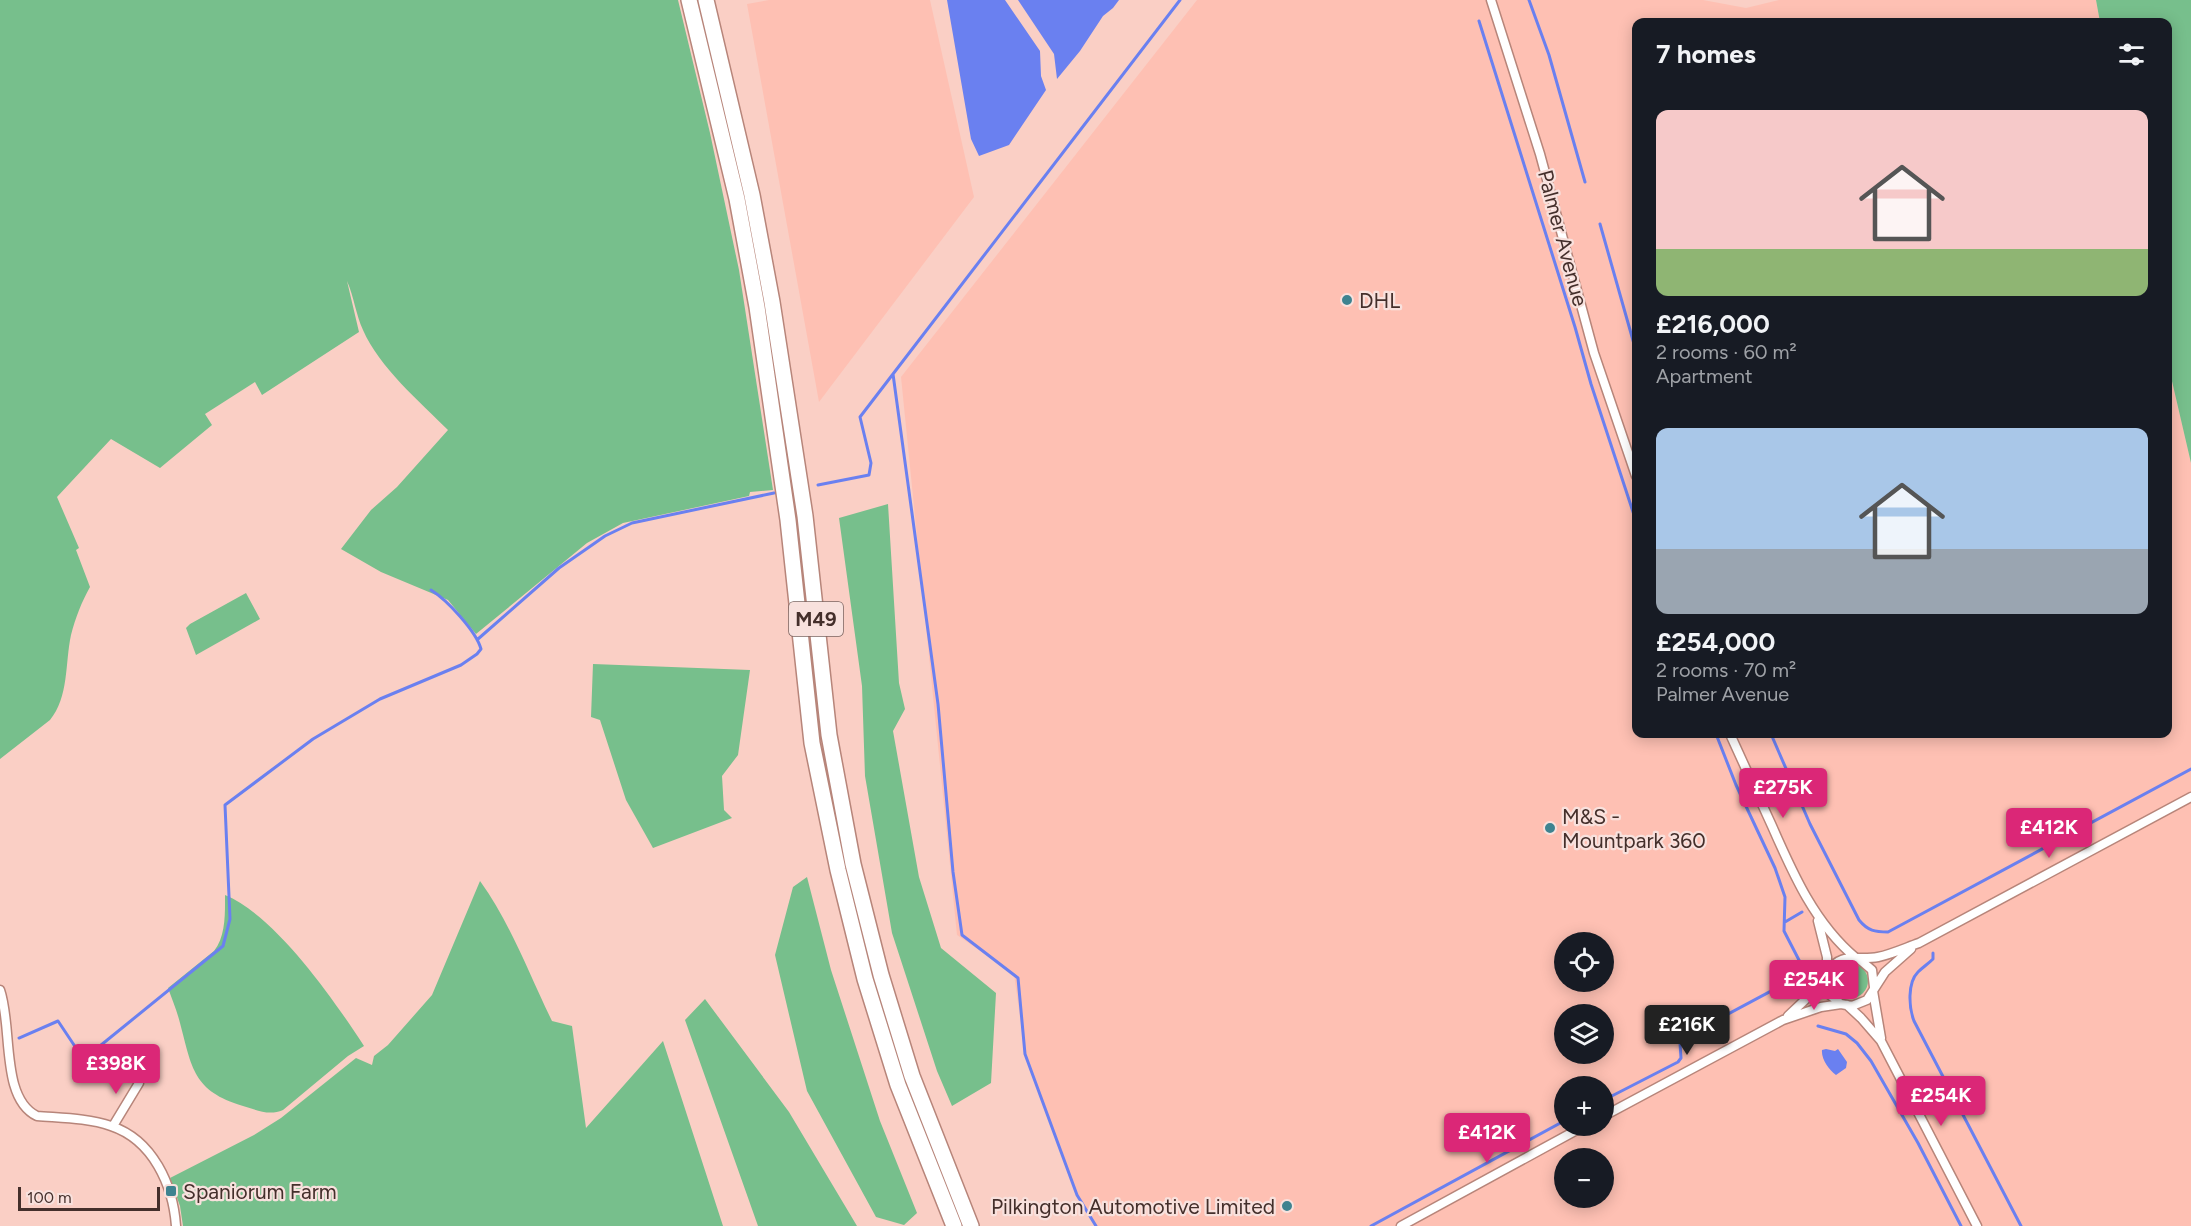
<!DOCTYPE html>
<html lang="en">
<head>
<meta charset="utf-8">
<style>
	body { margin:0; font-family:Figtree,sans-serif; background:#242831; color:#f1f3f6; height:100vh; display:flex; flex-direction:column; font-size:22px; white-space:nowrap }
	* { box-sizing:border-box; margin:0 }
	p { font-size:20px; color:#9ea1a6 }
	.icon { flex:none; width:33px; height:33px; fill:none; stroke:currentColor; stroke-width:2; stroke-linecap:round; stroke-linejoin:round }
	.map { position:relative; flex:1; overflow:hidden }
	.drawer { position:absolute; left:1632px; top:18px; width:540px; height:720px; display:flex; flex-direction:column; background:#171b24; border-radius:12px; box-shadow:0 3px 15px #0003 }
	.drawer>* { flex:none }
	.buttons { position:absolute; left:1554px; top:932px; display:grid; gap:12px }
	.buttons a { display:grid; place-items:center; width:60px; height:60px; border-radius:50%; background:#171b24; box-shadow:0 3px 15px #0003; font-size:30px }
	.scale { position:absolute; left:18px; bottom:15px; width:142px; box-sizing:border-box; padding-left:6px; border:3px solid #442f2b; border-top:0; font-size:16px; line-height:21px; white-space:nowrap; color:#442f2b; -webkit-text-stroke:4px #f8e1dd; paint-order:stroke }
	.price { position:absolute; translate:-50% -51px; padding:0 14px; border-radius:6px; background:#db2777; color:#fff; font-size:20px; line-height:39px; filter:drop-shadow(0 2px 3px #0008) }
	.price::after { content:''; position:absolute; left:50%; top:36px; width:18px; height:14px; margin-left:-9px; background:inherit; clip-path:polygon(0 0,100% 0,50% 100%) }
	.price.on { background:#222; color:#fff }
	ul { padding:0; list-style:none }
	li { display:grid; align-content:center; gap:12px; height:318px; padding:0 24px }
	li span { display:grid; place-items:center; height:186px; border-radius:12px; color:#555 }
	li>.icon { margin-inline-start:auto }
	span .icon { width:108px; height:108px; fill:#fffc; stroke-width:1 }
	li b { font-size:26px }
	h2 { display:flex; justify-content:space-between; align-items:center; height:72px; padding:0 24px; font-size:26px }
	.map>svg:first-child { display:block }
</style>
</head>
<body>
<div class="map">
<svg width="2191" height="1226" viewBox="0 0 2191 1226">
	<rect width="100%" height="100%" fill="#facfc5"/>
	<path fill="#fec0b3" fill-rule="evenodd" d="M 769,0 L 930,0 L 974,197 L 819,402 L 747,4 Z
		M 1197,0 L 1703,0 L 1746,8 L 1779,0 L 2096,0 L 2100,22 L 1636,22 L 1636,734 L 2168,734 L 2168,364 L 2191,463 L 2191,1226 L 1096,1226 L 1077,1195 L 1025,1054 L 1014,974 L 957,935 L 901,377 ZM 1564,942 L 1604,942 L 1604,981 L 1564,981 ZM 1564,1014 L 1604,1014 L 1604,1053 L 1564,1053 ZM 1564,1086 L 1604,1086 L 1604,1125 L 1564,1125 ZM 1564,1158 L 1604,1158 L 1604,1197 L 1564,1197 Z"/>
	<path fill="#77bf8c" d="M 0,0 L 678,0 L 710,133 L 739,270 L 773,490 L 750,492 L 749,496 L 623,523 L 587,543 L 476,634 L 448,600 L 381,572 L 341,549 L 371,510 L 397,487 L 448,430 C 420,402 379,367 363,330 C 356,315 354,297 347,281 L 359,332 L 262,395 L 255,382 L 205,414 L 212,425 L 160,468 L 111,439 L 57,497 L 79,548 L 76,550 L 90,587 C 82,601 75,619 71,635 C 65,663 69,697 50,720 L 0,759 Z
		M 2096,0 L 2191,0 L 2191,463 L 2168,364 L 2168,22 L 2100,22 Z
		M 888,504 L 899,683 L 905,709 L 893,731 L 919,877 L 941,948 L 996,993 L 991,1083 L 952,1106 L 937,1071 L 892,933 L 865,776 L 862,686 L 839,518 Z
		M 246,593 L 260,619 L 196,655 L 186,628 L 190,624 Z
		M 593,664 L 750,670 L 738,755 L 722,776 L 724,810 L 732,818 L 653,848 L 626,800 L 600,720 L 591,717 Z
		M 807,877 L 831,970 L 880,1121 L 917,1213 L 904,1225 L 876,1217 L 807,1091 L 775,955 L 793,887 Z
		M 480,881 C 511,924 529,974 552,1021 L 572,1026 L 586,1128 L 663,1041 L 723,1226 L 183,1226 L 180,1206 L 170,1178 L 254,1135 L 281,1118 L 356,1058 L 372,1065 L 374,1056 L 388,1045 L 432,995 Z
		M 225,895 C 276,916 334,1000 364,1046 L 348,1056 L 283,1110 C 269,1116 257,1110 243,1106 C 193,1091 192,1068 180,1023 C 177,1011 172,999 168,988 L 214,951 C 226,936 225,913 225,895 Z
		M1834 981a17 17 0 1 1 34 0a17 17 0 1 1-34 0Z
		M 705,999 L 789,1112 L 857,1226 L 758,1226 L 685,1020 Z"/>
	<path fill="#6a80f0" d="M 947,0 L 1005,0 L 1040,51 L 1041,76 L 1046,90 L 1009,145 L 979,156 L 971,139 Z
		M 1018,0 L 1119,0 L 1113,8 L 1103,16 L 1080,51 L 1057,79 L 1054,54 Z
		M 1826,1049 L 1835,1051 L 1838,1049 L 1847,1062 L 1846,1068 L 1836,1075 C 1829,1070 1821,1059 1822,1050 Z"/>
	<g fill="none" stroke-linecap="round" stroke-linejoin="round">
		<path stroke="#6a80f0" stroke-width="3" d="M 1529,0 L 1549,55 L 1585,182
			M 1479,21 L 1575,327 L 1591,384 L 1636,521
			M 1600,224 L 1636,351
			M 818,485 L 869,475 L 871,463 L 860,417 L 893,374
			M 478,639 L 559,568 L 605,536 L 632,523 L 774,493
			M 1771,734 L 1810,824 L 1859,920 C 1868,931 1875,932 1888,932 L 2191,769
			M 1785,922 L 1802,912
			M 1933,953 L 1933,959 C 1928,964 1923,967 1918,972 C 1907,983 1909,1008 1914,1021 L 2021,1226
			M 1818,1026 L 1846,1034 L 1857,1043 L 1871,1061 L 1918,1143 L 1961,1226
			M 19,1038 L 58,1021 L 82,1057 L 90,1054 L 223,946 L 230,919 L 225,805 L 313,739 L 380,699 L 461,665 L 477,654 L 481,649 C 476,631 447,600 431,590
			M 1604,1100 L 1678,1062 L 1681,1058 L 1680,1043 L 1687,1036 L 1786,983 L 1801,973 L 1801,964 L 1784,931 L 1785,897 L 1775,868 L 1736,785 L 1716,734
			M 1096,1226 L 1077,1195 L 1025,1054 L 1018,978 L 962,935 L 953,872 L 938,704 L 893,374 L 1180,0
			M 1371,1226 L 1564,1121"/>
		<g stroke="#b7857a" stroke-width="11">
			<path id="street" d="M 1491,0 L 1540,154 L 1594,353 L 1636,476
				M 1730,734 C 1744,764 1758,795 1772,826 C 1793,874 1815,924 1856,958
				M 1818,921 L 1827,957 L 1827,988 L 1830,995 L 1841,1004 L 1852,1006 L 1867,1000 L 1885,972 L 1911,949
				M 1859,959 L 1872,970 L 1874,987
				M 1828,973 C 1839,951 1858,961 1878,957 C 1892,954 1905,948 1919,943 L 2191,797
				M 0,990 C 13,1027 0,1098 37,1116 C 61,1118 88,1118 111,1126 C 153,1140 173,1185 176,1226
				M 1873,991 L 1881,1038
				M 1847,1005 L 1861,1018 L 1881,1041 L 1977,1226
				M 1788,1016 L 1826,980
				M 1604,1116 L 1783,1020 L 1821,1007 L 1841,1004
				M 113,1126 L 139,1083 L 138,1066
				M 1401,1226 L 1586,1125"/>
		</g>
		<g stroke="#b7857a" stroke-width="18">
			<path id="highway" d="M 689,0 L 737,199 L 757,307 L 788,520 L 812,743 L 838,870 L 865,979 L 898,1085 L 954,1226
				M 706,0 L 752,195 L 772,302 L 805,516 L 829,735 L 853,864 L 881,975 L 912,1076 L 971,1226"/>
		</g>
		<use href="#street" stroke="#fff" stroke-width="8"/>
		<use href="#highway" stroke="#fff" stroke-width="15"/>
	</g>
	<g fill="#3e8390" stroke="#f8e1dd" stroke-width="2">
		<circle cx="1347" cy="300" r="6"/>
		<circle cx="1550" cy="828" r="6"/>
		<rect x="165" y="1185" width="12" height="12" rx="3"/>
		<circle cx="1287" cy="1206" r="6"/>
	</g>
	<g text-anchor="middle" dominant-baseline="central" stroke-width="4.5" stroke-linejoin="round" paint-order="stroke">
		<rect fill="#f8e1dd" stroke="#7a6460" stroke-width="1.5" x="789" y="602" width="54" height="34" rx="4.5"/>
		<g font-size="20" font-weight="bold" fill="#442f2b">
			<text x="816" y="619">M49</text>
		</g>
		<g font-size="21" fill="#442f2b" stroke="#f8e1dd">
			<text transform="translate(1563 238) rotate(75)">Palmer Avenue</text>
		</g>
		<g font-size="21" fill="#442f2b" stroke="#f8e1dd" text-anchor="start">
			<text x="1359" y="300">DHL</text>
			<text x="1562" y="816">M&amp;S -<tspan x="1562" dy="24">Mountpark 360</tspan></text>
			<text x="183" y="1191">Spaniorum Farm</text>
			<text x="1275" y="1206" text-anchor="end">Pilkington Automotive Limited</text>
		</g>
	</g>
</svg>
<div class="buttons">
<a><svg class="icon" aria-label="locate" viewBox="0 0 24 24"><circle cx="12" cy="12" r="6"/><path d="M12 2v4M12 18v4M2 12h4M18 12h4"/></svg></a>
<a><svg class="icon" aria-label="layers" viewBox="0 0 24 24"><path d="M12 4l9 5-9 5-9-5zM3 14l9 5 9-5"/></svg></a>
<a>+</a>
<a>−</a>
</div>
<div class="scale">100 m</div>
<b class="price" style="left:1783px;top:819px">£275K</b>
<b class="price" style="left:2049px;top:859px">£412K</b>
<b class="price" style="left:1814px;top:1011px">£254K</b>
<b class="price on" style="left:1687px;top:1056px">£216K</b>
<b class="price" style="left:116px;top:1095px">£398K</b>
<b class="price" style="left:1941px;top:1127px">£254K</b>
<b class="price" style="left:1487px;top:1164px">£412K</b>
<section class="drawer">
<h2>7 homes<svg class="icon" aria-label="filters" viewBox="0 0 24 24"><path d="M4 7h16M4 17h16"/><circle cx="9" cy="7" r="2"/><circle cx="15" cy="17" r="2"/></svg></h2>
<ul>
<li><span style="background:linear-gradient(#f6c9c9 75%,#8fb573 0)"><svg class="icon" aria-label="home" viewBox="0 0 24 24"><path d="M3 11l9-7 9 7M6 9v11h12V9"/></svg></span><div><b>£216,000</b><p>2 rooms · 60 m²</p><p>Apartment</p></div></li>
<li><span style="background:linear-gradient(#a9c7e8 65%,#9aa5b1 0)"><svg class="icon" aria-label="home" viewBox="0 0 24 24"><path d="M3 11l9-7 9 7M6 9v11h12V9"/></svg></span><div><b>£254,000</b><p>2 rooms · 70 m²</p><p>Palmer Avenue</p></div></li>
</ul>
</section>
</div>
</body>
</html>
